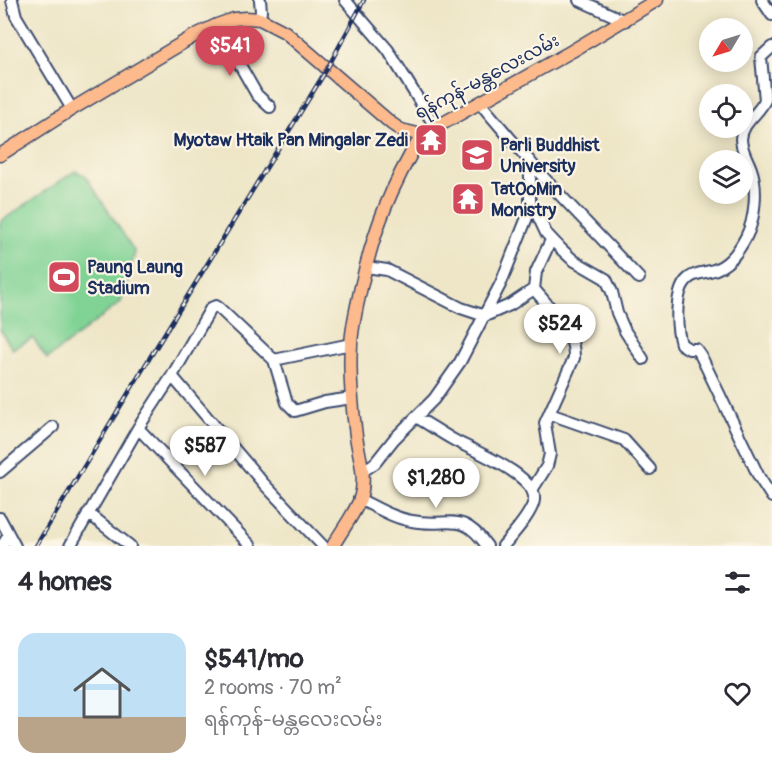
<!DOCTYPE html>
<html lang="en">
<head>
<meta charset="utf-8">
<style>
	body { margin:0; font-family:Pangolin,"Noto Sans Myanmar",sans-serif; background:#f7f7f7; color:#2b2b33; height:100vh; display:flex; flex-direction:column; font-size:22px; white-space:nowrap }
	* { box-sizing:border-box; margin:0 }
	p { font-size:20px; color:#7c7c81 }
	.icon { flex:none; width:33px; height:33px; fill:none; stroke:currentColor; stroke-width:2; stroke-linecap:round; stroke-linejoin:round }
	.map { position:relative; height:546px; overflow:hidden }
	.sheet { display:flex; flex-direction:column; background:#fff; flex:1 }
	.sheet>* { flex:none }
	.needle { width:39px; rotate:232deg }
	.controls { position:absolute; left:699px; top:18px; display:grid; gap:12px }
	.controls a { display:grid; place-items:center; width:54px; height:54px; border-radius:50%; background:#fff; box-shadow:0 3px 15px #0003; font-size:30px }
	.price { position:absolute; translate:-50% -51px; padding:0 14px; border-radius:21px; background:#fff; color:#222; font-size:20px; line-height:39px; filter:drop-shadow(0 2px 3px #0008) }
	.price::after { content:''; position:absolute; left:50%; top:36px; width:18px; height:14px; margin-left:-9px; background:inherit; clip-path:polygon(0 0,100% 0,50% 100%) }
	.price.active { background:#d1495b; color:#fff }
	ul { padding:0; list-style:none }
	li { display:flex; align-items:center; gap:18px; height:150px; padding:0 18px }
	li span { display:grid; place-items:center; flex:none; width:168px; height:120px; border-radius:18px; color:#555 }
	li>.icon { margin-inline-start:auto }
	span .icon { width:72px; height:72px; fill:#fffc; stroke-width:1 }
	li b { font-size:26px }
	h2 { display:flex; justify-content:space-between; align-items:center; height:72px; padding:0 18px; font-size:26px }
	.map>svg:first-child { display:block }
</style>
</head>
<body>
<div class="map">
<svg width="772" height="546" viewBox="0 0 772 546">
	<rect width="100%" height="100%" fill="#fcf5e5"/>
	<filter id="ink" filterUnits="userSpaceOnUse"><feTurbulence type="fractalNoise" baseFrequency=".0167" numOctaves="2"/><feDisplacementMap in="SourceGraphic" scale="12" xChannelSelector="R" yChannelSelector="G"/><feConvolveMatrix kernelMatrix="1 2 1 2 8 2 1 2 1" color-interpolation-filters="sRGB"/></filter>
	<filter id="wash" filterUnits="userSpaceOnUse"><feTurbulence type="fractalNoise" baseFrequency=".008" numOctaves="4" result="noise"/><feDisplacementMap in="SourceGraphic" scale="24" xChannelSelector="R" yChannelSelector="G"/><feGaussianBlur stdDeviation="1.35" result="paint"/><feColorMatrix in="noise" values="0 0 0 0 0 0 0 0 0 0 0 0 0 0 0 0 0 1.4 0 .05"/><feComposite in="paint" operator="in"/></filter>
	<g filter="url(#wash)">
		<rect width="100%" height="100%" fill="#eee6c7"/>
		<path fill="#80d395" stroke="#4e817a" stroke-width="1.5" d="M 75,171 L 85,175 L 135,252 L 121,302 L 47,359 L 33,338 L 12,349 L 0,329 L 0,222 Z"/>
	</g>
	<g filter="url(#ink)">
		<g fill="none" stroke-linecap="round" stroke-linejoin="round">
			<g stroke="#3b4a6e" stroke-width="14">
				<path id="minor" d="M 12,0 L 16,16 L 72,109
					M 260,0 L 261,11 L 260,19
					M 345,0 L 388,50 L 436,128
					M 579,0 L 625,21
					M 762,0 L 772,15
					M 217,25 L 257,95 L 270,107
					M 772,47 L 761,57 L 765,100 C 759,114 742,122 741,139 C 741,150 748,160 751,169 C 758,188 755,220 746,237 C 738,252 728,267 710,271 C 703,273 695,273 689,278 C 674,289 676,327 681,344 L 689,349 L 696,349 L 701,356 L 759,477 L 772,497
					M 480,103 L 544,178 L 639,278
					M 530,209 L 537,214 L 546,233 L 561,249 L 573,260 L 606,279 L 612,292 L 617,313 L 625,331 L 643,359
					M 366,267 L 387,270 L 461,308 L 485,316 L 510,305 L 534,289
					M 274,360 L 287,403 L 295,411 L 325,402 L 352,398
					M 172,376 L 264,484 L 323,546
					M 550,414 L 624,440 L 650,469
					M 416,417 C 428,424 440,432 452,439 C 471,450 537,475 534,500 C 532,514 512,535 503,546
					M 138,428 L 251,546
					M 363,471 L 375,463 L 394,439 L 434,399 L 460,362 L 501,283 L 526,220 L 530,209 L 530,161
					M 0,472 L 53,427
					M 532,490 L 547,466 L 550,454 L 545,423 L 574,358 C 575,329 551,310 534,289 L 536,272 L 551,240
					M 359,499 C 376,507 393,518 412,521 C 449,528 461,509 487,546
					M 88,513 L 130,546
					M 0,518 L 15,546
					M 2,546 L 9,535
					M 70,546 L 138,428 L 172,376 L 211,308 L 216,306 L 219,308 L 274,360 L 351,344"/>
			</g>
			<g stroke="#3b4a6e" stroke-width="15">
				<path id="major" d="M 0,155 L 72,109 L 194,36 L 217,25 L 234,19 L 246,18 L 260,19 L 285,32 L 392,124 L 401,130 L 422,135 L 572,51 L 657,0
					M 333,546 C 341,531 354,515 360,499 C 367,477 359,457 356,436 C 352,406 349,375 351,345 C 352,325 357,306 361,287 C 374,229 391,186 422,135"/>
			</g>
			<use href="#minor" stroke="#fff" stroke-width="10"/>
			<use href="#major" stroke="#fcba8d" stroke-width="12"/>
			<g stroke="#1b2f5e" stroke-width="4.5">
				<path id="rail" d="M 36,546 L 152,354 L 327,69 L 364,0"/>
			</g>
			<use href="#rail" stroke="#fcf5e5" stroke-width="2" stroke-dasharray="7" stroke-linecap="butt"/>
		</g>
	</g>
	<defs>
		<g id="temple-square" transform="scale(1.725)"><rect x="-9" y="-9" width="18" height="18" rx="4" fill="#d1495b" stroke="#fcf5e5"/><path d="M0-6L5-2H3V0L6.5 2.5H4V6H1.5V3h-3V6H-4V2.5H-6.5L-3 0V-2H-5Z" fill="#fff"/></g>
		<g id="university-square" transform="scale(1.725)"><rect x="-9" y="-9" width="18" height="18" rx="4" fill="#d1495b" stroke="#fcf5e5"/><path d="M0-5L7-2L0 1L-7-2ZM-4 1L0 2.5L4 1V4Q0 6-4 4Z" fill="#fff"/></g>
		<g id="stadium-square" transform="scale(1.725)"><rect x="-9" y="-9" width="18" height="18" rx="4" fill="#d1495b" stroke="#fcf5e5"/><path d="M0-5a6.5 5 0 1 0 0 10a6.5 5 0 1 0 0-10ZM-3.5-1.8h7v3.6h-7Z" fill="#fff"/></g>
	</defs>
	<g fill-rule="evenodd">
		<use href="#temple-square" x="431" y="140"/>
		<use href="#university-square" x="477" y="155"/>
		<use href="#temple-square" x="468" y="199"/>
		<use href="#stadium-square" x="64" y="277"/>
	</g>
	<g text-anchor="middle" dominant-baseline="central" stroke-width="4.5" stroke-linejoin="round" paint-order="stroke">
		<g font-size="18" fill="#1b2f5e" stroke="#fcf5e5">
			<text transform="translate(487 77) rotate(-28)">ရန်ကုန်-မန္တလေးလမ်း</text>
		</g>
		<g font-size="18" font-weight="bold" fill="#1b2f5e" stroke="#fcf5e5" text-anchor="start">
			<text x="408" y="140" text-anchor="end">Myotaw Htaik Pan Mingalar Zedi</text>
			<text x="500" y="145">Parli Buddhist<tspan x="500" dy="21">University</tspan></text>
			<text x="491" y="189">TatOoMin<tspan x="491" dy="21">Monistry</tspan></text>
			<text x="87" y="267">Paung Laung<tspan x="87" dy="21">Stadium</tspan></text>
		</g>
	</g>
</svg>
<div class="controls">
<a><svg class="needle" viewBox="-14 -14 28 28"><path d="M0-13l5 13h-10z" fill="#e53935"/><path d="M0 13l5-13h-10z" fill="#7c7c81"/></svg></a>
<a><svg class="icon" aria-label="locate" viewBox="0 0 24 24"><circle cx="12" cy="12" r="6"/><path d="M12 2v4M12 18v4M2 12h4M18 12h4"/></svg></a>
<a><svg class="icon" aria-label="layers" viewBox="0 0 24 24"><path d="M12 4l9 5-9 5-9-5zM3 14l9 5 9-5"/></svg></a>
</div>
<b class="price active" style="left:230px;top:77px">$541</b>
<b class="price" style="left:560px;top:355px">$524</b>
<b class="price" style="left:205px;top:477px">$587</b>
<b class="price" style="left:436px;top:509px">$1,280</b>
</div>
<section class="sheet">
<h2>4 homes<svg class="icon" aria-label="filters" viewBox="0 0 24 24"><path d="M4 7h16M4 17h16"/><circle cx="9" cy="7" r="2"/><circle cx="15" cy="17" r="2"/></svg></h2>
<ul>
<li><span style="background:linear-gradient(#bfe0f5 70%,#b9a48a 0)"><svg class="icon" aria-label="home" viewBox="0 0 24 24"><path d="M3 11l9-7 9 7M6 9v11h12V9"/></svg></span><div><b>$541/mo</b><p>2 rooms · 70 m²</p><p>ရန်ကုန်-မန္တလေးလမ်း</p></div><svg class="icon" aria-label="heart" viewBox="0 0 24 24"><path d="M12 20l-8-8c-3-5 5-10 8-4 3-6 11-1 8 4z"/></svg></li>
</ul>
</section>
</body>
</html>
